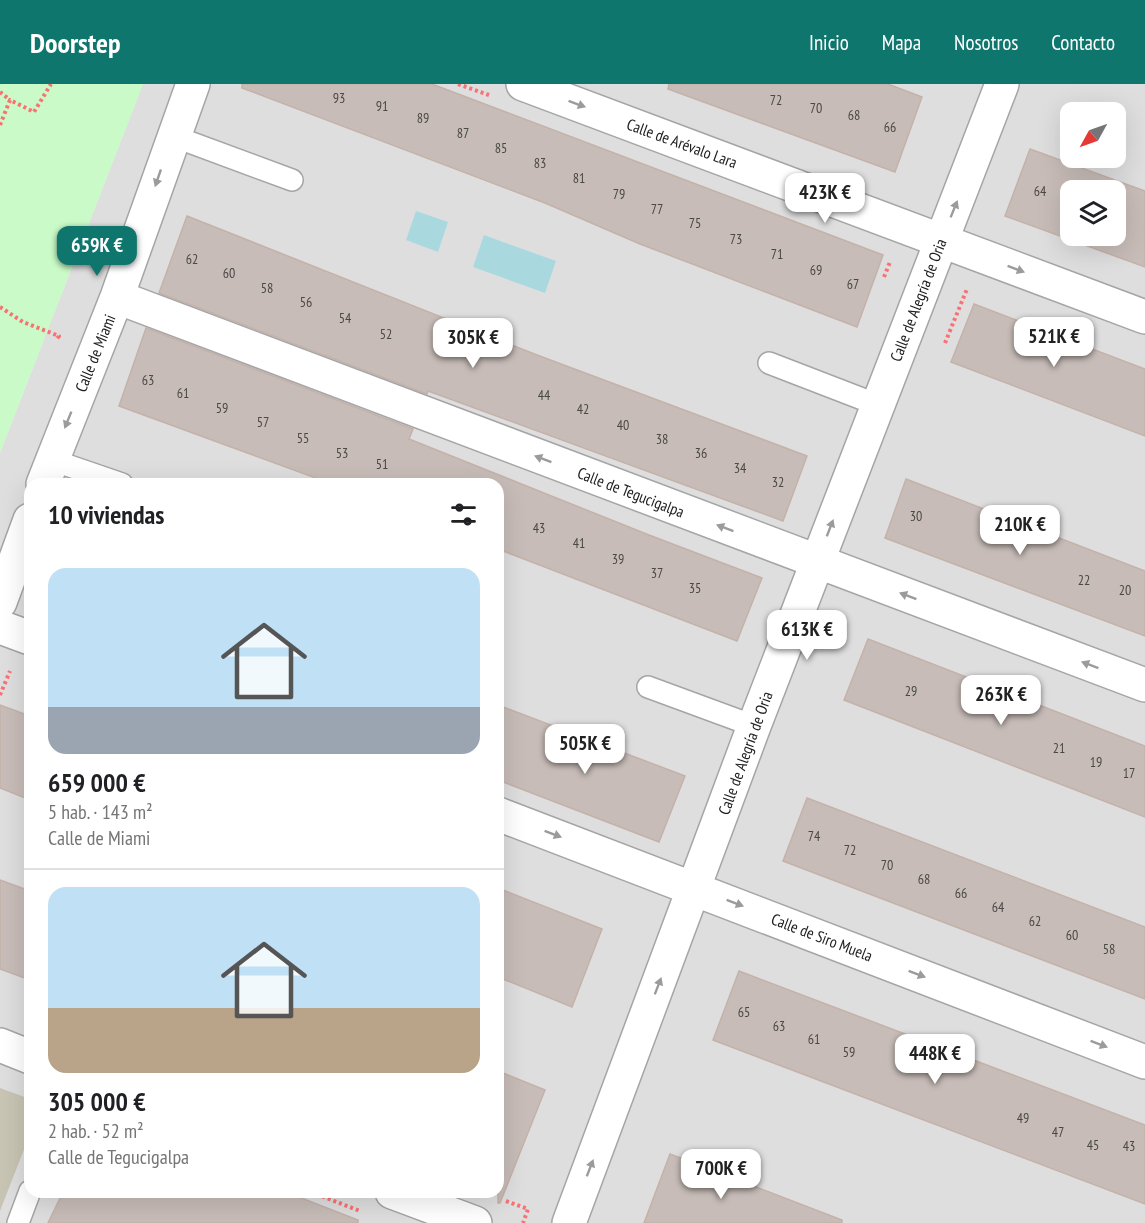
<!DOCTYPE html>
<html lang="es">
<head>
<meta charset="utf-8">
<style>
	body { margin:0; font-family:"PT Sans Narrow",sans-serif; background:#f6f6f6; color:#202124; height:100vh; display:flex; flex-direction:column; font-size:22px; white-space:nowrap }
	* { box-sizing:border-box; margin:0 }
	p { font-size:20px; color:#757577 }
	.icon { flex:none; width:33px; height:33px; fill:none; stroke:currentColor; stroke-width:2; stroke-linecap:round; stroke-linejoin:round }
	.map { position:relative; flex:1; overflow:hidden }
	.drawer { position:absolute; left:24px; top:394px; width:480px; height:720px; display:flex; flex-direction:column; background:#fff; border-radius:18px; box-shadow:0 6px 24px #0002 }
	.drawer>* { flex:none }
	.needle { width:39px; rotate:230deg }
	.tools { position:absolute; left:1060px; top:18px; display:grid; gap:12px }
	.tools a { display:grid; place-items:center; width:66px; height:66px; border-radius:12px; background:#fff; box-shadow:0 6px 24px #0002; font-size:30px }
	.price { position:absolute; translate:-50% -51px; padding:0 14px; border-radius:12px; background:#fff; color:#222; font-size:20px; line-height:39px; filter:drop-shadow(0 2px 3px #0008) }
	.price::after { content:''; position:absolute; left:50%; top:36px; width:18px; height:14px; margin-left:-9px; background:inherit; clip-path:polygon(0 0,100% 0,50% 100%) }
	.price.current { background:#0f766e; color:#fff }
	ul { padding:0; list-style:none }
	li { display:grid; align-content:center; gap:12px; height:318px; padding:0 24px }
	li+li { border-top:2px solid #e0e0e0 }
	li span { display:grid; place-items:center; height:186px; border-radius:18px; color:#555 }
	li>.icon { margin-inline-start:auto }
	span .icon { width:108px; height:108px; fill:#fffc; stroke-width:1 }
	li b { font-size:26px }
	h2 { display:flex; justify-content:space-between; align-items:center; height:72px; padding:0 24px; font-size:26px }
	header { display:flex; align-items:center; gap:36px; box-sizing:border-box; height:84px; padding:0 30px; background:#0f766e; color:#fff }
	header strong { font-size:28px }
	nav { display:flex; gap:33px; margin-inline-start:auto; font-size:21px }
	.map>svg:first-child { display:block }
</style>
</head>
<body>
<header>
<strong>Doorstep</strong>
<nav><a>Inicio</a><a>Mapa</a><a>Nosotros</a><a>Contacto</a></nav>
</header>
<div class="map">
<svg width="1145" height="1139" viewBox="0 0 1145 1139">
	<rect width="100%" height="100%" fill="#f2ede8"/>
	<path fill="#dfdedf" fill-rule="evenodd" d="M 143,0 L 1145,0 L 1145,1139 L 0,1139 L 0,369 ZM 1071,28 L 1116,28 L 1116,74 L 1071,74 ZM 1071,106 L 1116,106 L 1116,152 L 1071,152 ZM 30,400 L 498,400 L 498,1108 L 30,1108 Z"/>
	<path fill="#c7c4b3" d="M 0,1004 L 30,1015 L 30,1050 L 0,1127 Z"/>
	<path fill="#c9fac7" d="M 0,0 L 143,0 L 0,369 Z"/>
	<path fill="#a9d9df" d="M 416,127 L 448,138 L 438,168 L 406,156 Z
		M 484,151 L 556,177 L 545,209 L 473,183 Z"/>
	<path fill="#c7bcb7" stroke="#c4b2aa" stroke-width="1.5" fill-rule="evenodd" d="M 242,0 L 432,0 L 883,171 L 857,243 L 640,160 L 545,119 L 242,4 Z
		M 669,0 L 888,0 L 922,13 L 895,88 L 668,5 Z
		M 1030,65 L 1145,107 L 1145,183 L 1005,132 ZM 1071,106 L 1116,106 L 1116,152 L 1071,152 Z
		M 187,132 L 537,271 L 807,372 L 783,437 L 428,307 L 427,310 L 159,209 Z
		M 974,220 L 1145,285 L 1145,352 L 951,278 Z
		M 146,244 L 413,345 L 409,355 L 649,451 L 762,494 L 737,557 L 498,465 L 498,400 L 332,400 L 119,322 Z
		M 906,395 L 1145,487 L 1145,552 L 885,454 Z
		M 868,555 L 1145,662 L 1145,733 L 844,616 Z
		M 0,621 L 30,632 L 30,716 L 0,704 Z
		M 498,621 L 685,692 L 659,758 L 498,696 Z
		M 807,714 L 1145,843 L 1145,915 L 783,777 Z
		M 0,796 L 30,807 L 30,896 L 0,885 Z
		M 498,804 L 602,845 L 572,923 L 498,893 Z
		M 739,887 L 1145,1041 L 1145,1120 L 713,956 Z
		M 498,987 L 545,1006 L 500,1119 L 498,1119 Z
		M 670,1070 L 842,1136 L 842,1139 L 644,1139 Z
		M 63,1108 L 286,1108 L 358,1136 L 358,1139 L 48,1139 Z"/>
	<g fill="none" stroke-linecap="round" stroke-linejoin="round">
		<g stroke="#a5a5a5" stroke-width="24">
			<path id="lane" d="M 173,52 L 292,96
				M 769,279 L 878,321
				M 52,376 L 122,400
				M 648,603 L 754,642
				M 18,1139 L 30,1107"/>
		</g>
		<g stroke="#a5a5a5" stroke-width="36">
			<path id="street" d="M 523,0 L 1145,233
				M 117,213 L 1145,601
				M 43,400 L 117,213 L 193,0
				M 0,518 L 30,436
				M 0,543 L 30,554
				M 498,730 L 1145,978
				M 0,961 L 30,973
				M 392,1108 L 475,1139
				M 569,1139 L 754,642 L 1002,0"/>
		</g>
		<path stroke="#fa7173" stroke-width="4" stroke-dasharray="3 3" stroke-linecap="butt" d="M 458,0 L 489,11
			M 0,8 L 10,16
			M 0,41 L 10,16 L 34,28 L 51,0
			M 884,193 L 890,178
			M 0,223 L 23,238 L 59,252 L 57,255
			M 945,259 L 967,205
			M 0,611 L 10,587
			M 311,1108 L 360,1127
			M 506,1117 L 528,1125 L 523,1139"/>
		<use href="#lane" stroke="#fff" stroke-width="21"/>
		<use href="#street" stroke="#fff" stroke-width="33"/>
	</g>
	<defs><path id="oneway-solid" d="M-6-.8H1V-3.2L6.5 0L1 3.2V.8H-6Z" transform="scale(1.5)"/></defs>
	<g fill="#9b9b9b">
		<use href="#oneway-solid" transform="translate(577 20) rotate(20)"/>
		<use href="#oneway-solid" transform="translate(158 94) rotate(109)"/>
		<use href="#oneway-solid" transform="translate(954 125) rotate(-68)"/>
		<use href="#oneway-solid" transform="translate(1016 185) rotate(21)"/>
		<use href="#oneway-solid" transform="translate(68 336) rotate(112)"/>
		<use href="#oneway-solid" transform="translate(543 375) rotate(-159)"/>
		<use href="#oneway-solid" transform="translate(725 444) rotate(-159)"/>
		<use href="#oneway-solid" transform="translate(830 444) rotate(-69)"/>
		<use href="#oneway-solid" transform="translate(908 512) rotate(-159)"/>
		<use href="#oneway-solid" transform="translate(1090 581) rotate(-159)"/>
		<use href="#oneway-solid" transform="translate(553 750) rotate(21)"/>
		<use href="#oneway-solid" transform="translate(735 819) rotate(21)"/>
		<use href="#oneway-solid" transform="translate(917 890) rotate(21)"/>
		<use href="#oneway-solid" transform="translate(658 902) rotate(-69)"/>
		<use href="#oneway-solid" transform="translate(1099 960) rotate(21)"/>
		<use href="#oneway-solid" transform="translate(590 1084) rotate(-69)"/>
	</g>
	<g text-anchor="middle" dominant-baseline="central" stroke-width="6" stroke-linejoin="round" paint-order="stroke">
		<g font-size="14" fill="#4a4846">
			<text x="339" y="14">93</text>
			<text x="776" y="16">72</text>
			<text x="382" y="22">91</text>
			<text x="816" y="24">70</text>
			<text x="854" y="31">68</text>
			<text x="423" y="34">89</text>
			<text x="890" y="43">66</text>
			<text x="463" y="49">87</text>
			<text x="501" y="64">85</text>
			<text x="540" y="79">83</text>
			<text x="579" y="94">81</text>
			<text x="1040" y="107">64</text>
			<text x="619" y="110">79</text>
			<text x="657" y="125">77</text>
			<text x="695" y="139">75</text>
			<text x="736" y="155">73</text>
			<text x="777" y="170">71</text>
			<text x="192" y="175">62</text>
			<text x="816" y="186">69</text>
			<text x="229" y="189">60</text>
			<text x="853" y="200">67</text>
			<text x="267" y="204">58</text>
			<text x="306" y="218">56</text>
			<text x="345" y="234">54</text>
			<text x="386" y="250">52</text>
			<text x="148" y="296">63</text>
			<text x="183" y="309">61</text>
			<text x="544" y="311">44</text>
			<text x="222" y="324">59</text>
			<text x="583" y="325">42</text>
			<text x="263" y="338">57</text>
			<text x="623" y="341">40</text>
			<text x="303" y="354">55</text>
			<text x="662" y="355">38</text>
			<text x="342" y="369">53</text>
			<text x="701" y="369">36</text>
			<text x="382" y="380">51</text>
			<text x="740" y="384">34</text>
			<text x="778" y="398">32</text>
			<text x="916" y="432">30</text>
			<text x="539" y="444">43</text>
			<text x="579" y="459">41</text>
			<text x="618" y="475">39</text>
			<text x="657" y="489">37</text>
			<text x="1084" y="496">22</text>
			<text x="695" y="504">35</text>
			<text x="1125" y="506">20</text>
			<text x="911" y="607">29</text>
			<text x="1059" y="664">21</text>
			<text x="1096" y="678">19</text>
			<text x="1129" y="689">17</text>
			<text x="814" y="752">74</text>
			<text x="850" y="766">72</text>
			<text x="887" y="781">70</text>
			<text x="924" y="795">68</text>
			<text x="961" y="809">66</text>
			<text x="998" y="823">64</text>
			<text x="1035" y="837">62</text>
			<text x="1072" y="851">60</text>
			<text x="1109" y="865">58</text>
			<text x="744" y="928">65</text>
			<text x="779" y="942">63</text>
			<text x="814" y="955">61</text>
			<text x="849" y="968">59</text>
			<text x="1023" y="1034">49</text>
			<text x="1058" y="1048">47</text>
			<text x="1093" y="1061">45</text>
			<text x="1129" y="1062">43</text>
		</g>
		<g font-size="16" fill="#212121" stroke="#fff">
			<text transform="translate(682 59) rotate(20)">Calle de Arévalo Lara</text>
			<text transform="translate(918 216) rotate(-69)">Calle de Alegría de Oria</text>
			<text transform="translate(95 269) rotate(-68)">Calle de Miami</text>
			<text transform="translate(631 408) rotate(21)">Calle de Tegucigalpa</text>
			<text transform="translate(745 669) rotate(-70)">Calle de Alegría de Oria</text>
			<text transform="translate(822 853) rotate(21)">Calle de Siro Muela</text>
		</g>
	</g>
</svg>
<div class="tools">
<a><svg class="needle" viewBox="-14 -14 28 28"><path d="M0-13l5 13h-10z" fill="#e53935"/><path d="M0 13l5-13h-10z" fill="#757577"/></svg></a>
<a><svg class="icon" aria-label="layers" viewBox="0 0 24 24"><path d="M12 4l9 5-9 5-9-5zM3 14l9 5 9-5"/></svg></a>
</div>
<b class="price" style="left:825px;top:140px">423K €</b>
<b class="price current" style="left:97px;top:193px">659K €</b>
<b class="price" style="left:1054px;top:284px">521K €</b>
<b class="price" style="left:473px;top:285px">305K €</b>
<b class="price" style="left:1020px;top:472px">210K €</b>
<b class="price" style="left:807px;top:577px">613K €</b>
<b class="price" style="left:1001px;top:642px">263K €</b>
<b class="price" style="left:585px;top:691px">505K €</b>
<b class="price" style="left:935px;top:1001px">448K €</b>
<b class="price" style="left:721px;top:1116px">700K €</b>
<section class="drawer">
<h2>10 viviendas<svg class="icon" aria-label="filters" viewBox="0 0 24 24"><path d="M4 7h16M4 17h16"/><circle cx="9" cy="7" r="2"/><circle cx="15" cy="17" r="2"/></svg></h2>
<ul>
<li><span style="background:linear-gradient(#bfe0f5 75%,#9aa5b1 0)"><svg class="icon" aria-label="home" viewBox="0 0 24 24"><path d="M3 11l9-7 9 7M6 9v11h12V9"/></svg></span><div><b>659 000 €</b><p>5 hab. · 143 m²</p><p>Calle de Miami</p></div></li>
<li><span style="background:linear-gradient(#bfe0f5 65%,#b9a48a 0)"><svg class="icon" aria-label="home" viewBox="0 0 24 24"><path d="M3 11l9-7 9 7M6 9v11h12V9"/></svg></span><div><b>305 000 €</b><p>2 hab. · 52 m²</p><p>Calle de Tegucigalpa</p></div></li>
</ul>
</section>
</div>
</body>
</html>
